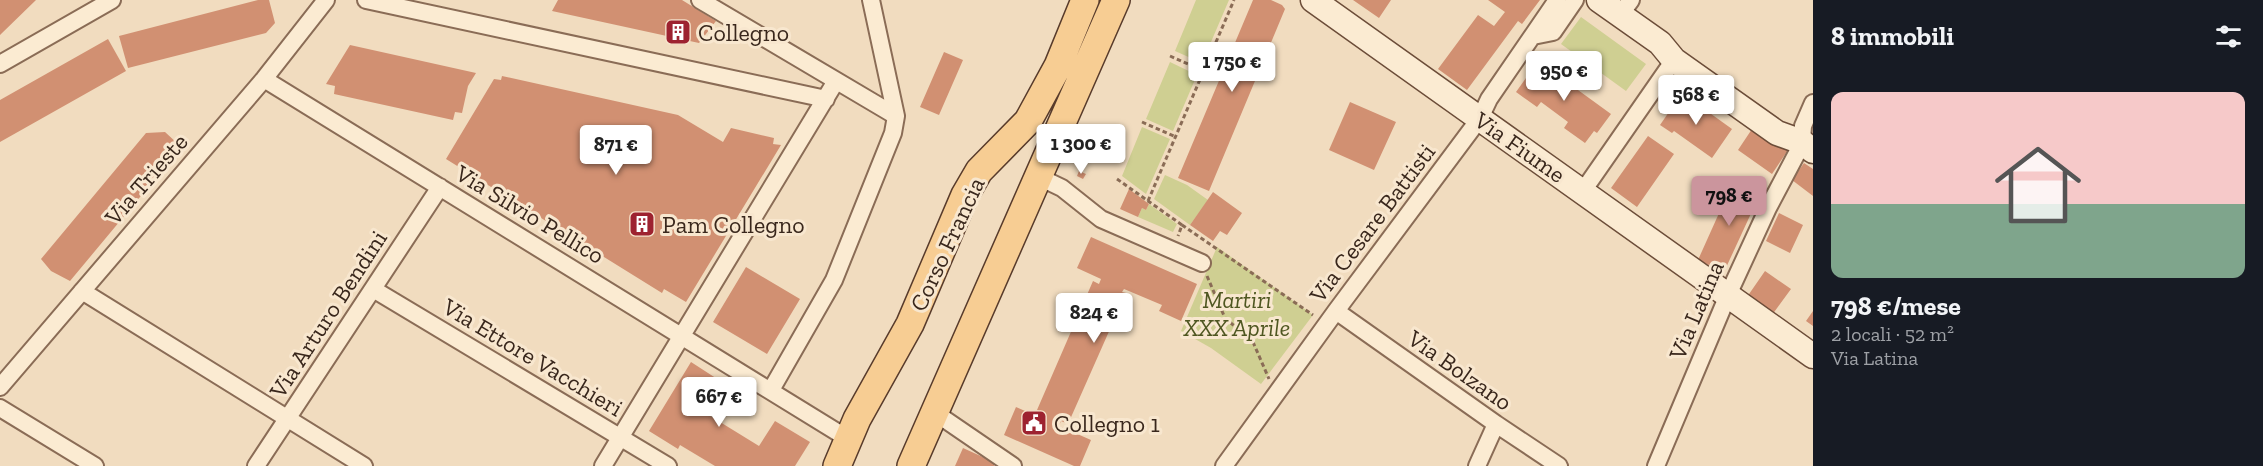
<!DOCTYPE html>
<html lang="it">
<head>
<meta charset="utf-8">
<style>
	body { margin:0; font-family:"Zilla Slab",serif; background:#242831; color:#f1f3f6; height:100vh; display:flex; flex-direction:column; font-size:22px; white-space:nowrap }
	* { box-sizing:border-box; margin:0 }
	p { font-size:20px; color:#9ea1a6 }
	.icon { flex:none; width:33px; height:33px; fill:none; stroke:currentColor; stroke-width:2; stroke-linecap:round; stroke-linejoin:round }
	.map { position:relative; flex:1; overflow:hidden }
	.details { display:flex; flex-direction:column; background:#171b24; width:450px }
	.details>* { flex:none }
	.price { position:absolute; translate:-50% -51px; padding:0 14px; border-radius:6px; background:#fff; color:#222; font-size:20px; line-height:39px; filter:drop-shadow(0 2px 3px #0008) }
	.price::after { content:''; position:absolute; left:50%; top:36px; width:18px; height:14px; margin-left:-9px; background:inherit; clip-path:polygon(0 0,100% 0,50% 100%) }
	.price.current { background:#cb959d; color:#111 }
	ul { padding:0; list-style:none }
	li { display:grid; align-content:center; gap:12px; height:318px; padding:0 18px }
	li span { display:grid; place-items:center; height:186px; border-radius:12px; color:#555 }
	li>.icon { margin-inline-start:auto }
	span .icon { width:108px; height:108px; fill:#fffc; stroke-width:1 }
	li b { font-size:26px }
	h2 { display:flex; justify-content:space-between; align-items:center; height:72px; padding:0 18px; font-size:26px }
	main { display:flex; flex:1; min-height:0 }
	.map>svg:first-child { display:block }
</style>
</head>
<body>
<main>
<div class="map">
<svg width="1813" height="466" viewBox="0 0 1813 466">
	<rect width="100%" height="100%" fill="#f1dcbf"/>
	<path fill="#cfcf92" d="M 1196,0 L 1229,0 L 1202,63 L 1175,51 Z
		M 1581,17 L 1646,64 L 1626,91 L 1561,44 Z
		M 1170,62 L 1197,75 L 1173,131 L 1146,119 Z
		M 1142,127 L 1170,139 L 1146,194 L 1122,176 Z
		M 1165,175 L 1187,185 L 1208,200 L 1190,225 L 1154,199 Z
		M 1149,204 L 1177,224 L 1173,232 L 1138,217 L 1142,208 L 1146,210 Z
		M 1217,247 L 1313,315 L 1261,384 L 1211,348 L 1181,331 Z"/>
	<path fill="#d19072" d="M 0,0 L 36,0 L 0,35 Z
		M 258,0 L 269,0 L 275,23 L 266,33 L 128,68 L 119,36 Z
		M 558,0 L 682,0 L 716,21 L 699,43 L 552,11 Z
		M 1253,0 L 1271,0 L 1282,5 L 1285,9 L 1209,191 L 1178,178 Z
		M 1353,0 L 1391,0 L 1379,18 Z
		M 1488,0 L 1540,0 L 1522,24 L 1518,21 L 1467,90 L 1438,69 L 1478,15 L 1494,26 L 1505,12 Z
		M 108,39 L 126,71 L 0,142 L 0,100 Z
		M 350,45 L 476,73 L 468,86 L 462,113 L 455,112 L 453,120 L 334,94 L 335,86 L 326,84 Z
		M 944,52 L 963,60 L 939,115 L 920,107 Z
		M 1538,61 L 1611,114 L 1597,133 L 1594,131 L 1585,143 L 1564,128 L 1568,122 L 1541,102 L 1537,107 L 1516,92 Z
		M 502,76 L 678,115 L 723,142 L 731,128 L 774,138 L 773,144 L 781,145 L 686,302 L 664,289 L 662,293 L 446,159 L 494,79 L 501,80 Z
		M 1682,93 L 1732,129 L 1712,158 L 1674,131 L 1672,133 L 1660,125 Z
		M 1350,102 L 1396,122 L 1374,170 L 1329,150 Z
		M 1754,126 L 1788,150 L 1772,174 L 1738,150 Z
		M 165,132 L 178,144 L 180,149 L 70,281 L 51,271 L 41,259 L 146,133 Z
		M 1648,136 L 1674,154 L 1637,207 L 1611,188 Z
		M 1804,163 L 1813,169 L 1813,196 L 1792,180 Z
		M 1079,171 L 1086,174 L 1083,179 L 1077,176 Z
		M 1733,182 L 1760,194 L 1724,272 L 1698,260 Z
		M 1129,189 L 1149,204 L 1146,210 L 1142,208 L 1138,217 L 1120,209 Z
		M 1213,192 L 1242,213 L 1227,235 L 1220,231 L 1213,241 L 1190,225 Z
		M 1779,213 L 1803,225 L 1790,253 L 1766,241 Z
		M 1091,237 L 1197,284 L 1181,321 L 1159,311 L 1162,305 L 1124,289 L 1122,292 L 1126,293 L 1068,424 L 1061,421 L 1059,426 L 1091,440 L 1080,466 L 1074,466 L 1004,435 L 1016,407 L 1041,418 L 1043,413 L 1037,410 L 1093,281 L 1099,284 L 1101,279 L 1077,268 Z
		M 746,267 L 800,299 L 767,354 L 713,322 Z
		M 1765,271 L 1791,289 L 1772,315 L 1747,297 Z
		M 1813,311 L 1813,326 L 1806,321 Z
		M 691,362 L 725,384 L 707,414 L 759,446 L 775,421 L 810,442 L 795,466 L 715,466 L 680,445 L 678,449 L 649,431 Z
		M 963,448 L 996,463 L 994,466 L 955,466 Z"/>
	<g fill="none" stroke-linecap="round" stroke-linejoin="round">
		<g stroke="#8a6c56" stroke-width="20">
			<path id="street" d="M 366,0 L 826,99
				M 700,0 L 896,116
				M 1620,15 L 1631,0
				M 1533,36 L 1553,32 L 1575,0
				M 0,64 L 112,0
				M 264,79 L 837,432
				M 1039,177 L 1062,188 L 1101,219 L 1202,263
				M 1583,191 L 1674,60
				M 373,289 L 668,466
				M 82,291 L 364,466
				M 1336,311 L 1496,424 L 1559,466
				M 0,387 L 264,79 L 326,0
				M 771,390 L 834,280 L 893,133 L 896,116 L 871,0
				M 0,408 L 95,466
				M 934,412 L 1013,466
				M 256,466 L 440,187
				M 603,466 L 836,81
				M 1224,466 L 1336,311 L 1480,118 L 1489,99 L 1557,0
				M 1477,466 L 1496,424
				M 1656,466 L 1728,295 L 1768,208 L 1796,155 L 1802,142 L 1803,126 L 1813,103"/>
		</g>
		<g stroke="#6c4d39" stroke-width="27">
			<path id="secondary" d="M 1313,0 L 1813,356
				M 1599,0 L 1660,43 L 1674,60 L 1777,133 L 1802,142 L 1813,151"/>
		</g>
		<g stroke="#583b2b" stroke-width="30">
			<path id="primary" d="M 837,466 L 857,419 L 910,324 L 965,195 L 979,171 L 1028,121 L 1058,66 L 1085,0
				M 911,466 L 1116,0"/>
		</g>
		<path stroke="#8a6c56" stroke-width="3" stroke-dasharray="4.5 3" stroke-linecap="butt" d="M 1170,56 L 1204,71
			M 1142,122 L 1176,137
			M 1117,179 L 1182,225 L 1178,236
			M 1148,201 L 1234,0
			M 1182,225 L 1313,315
			M 1207,276 L 1225,318 L 1253,342 L 1269,379"/>
		<use href="#street" stroke="#fbebd2" stroke-width="16"/>
		<use href="#secondary" stroke="#fbebd2" stroke-width="24"/>
		<use href="#primary" stroke="#f7cd93" stroke-width="27"/>
	</g>
	<defs>
		<g id="building-square" transform="scale(1.35)"><rect x="-9" y="-9" width="18" height="18" rx="4" fill="#9d2230" stroke="#f8e7cf"/><path d="M-4-6H4V6H1V3H-1V6H-4ZM-2.5-4.3h1.7v1.8h-1.7ZM.8-4.3h1.7v1.8H.8ZM-2.5-1h1.7V.8h-1.7ZM.8-1h1.7V.8H.8Z" fill="#fff"/></g>
		<g id="civic-square" transform="scale(1.35)"><rect x="-9" y="-9" width="18" height="18" rx="4" fill="#9d2230" stroke="#f8e7cf"/><path d="M-.6-6.5H3V-4.5H.6V-3L4-1V1h2V6H-6V1h2V-1L-.6-3ZM-1.2 2.5V6h2.4V2.5Z" fill="#fff"/></g>
	</defs>
	<g fill-rule="evenodd">
		<use href="#building-square" x="678" y="32"/>
		<use href="#building-square" x="642" y="224"/>
		<use href="#civic-square" x="1034" y="423"/>
	</g>
	<g text-anchor="middle" dominant-baseline="central" stroke-width="6" stroke-linejoin="round" paint-order="stroke">
		<g font-size="24" fill="#39271c" stroke="#f8e7cf" text-anchor="start">
			<text x="698" y="32">Collegno</text>
			<text x="662" y="224">Pam Collegno</text>
			<text x="1054" y="423">Collegno 1</text>
		</g>
		<g font-size="24" fill="#39271c" stroke="#f8e7cf">
			<text transform="translate(1520 147) rotate(35)">Via Fiume</text>
			<text transform="translate(146 179) rotate(-49)">Via Trieste</text>
			<text transform="translate(530 214) rotate(31)">Via Silvio Pellico</text>
			<text transform="translate(1372 223) rotate(-53)">Via Cesare Battisti</text>
			<text transform="translate(947 244) rotate(-65)">Corso Francia</text>
			<text transform="translate(1696 310) rotate(-67)">Via Latina</text>
			<text transform="translate(328 314) rotate(-57)">Via Arturo Bendini</text>
			<text transform="translate(533 357) rotate(31)">Via Ettore Vacchieri</text>
			<text transform="translate(1460 370) rotate(35)">Via Bolzano</text>
		</g>
		<g font-size="24" font-style="italic" fill="#4f5721" stroke="#f8e7cf">
			<text x="1237" y="299">Martiri<tspan x="1237" dy="28">XXX Aprile</tspan></text>
		</g>
	</g>
</svg>
<b class="price" style="left:1232px;top:93px">1 750 €</b>
<b class="price" style="left:1564px;top:102px">950 €</b>
<b class="price" style="left:1696px;top:126px">568 €</b>
<b class="price" style="left:1081px;top:175px">1 300 €</b>
<b class="price" style="left:616px;top:176px">871 €</b>
<b class="price current" style="left:1729px;top:227px">798 €</b>
<b class="price" style="left:1094px;top:344px">824 €</b>
<b class="price" style="left:719px;top:428px">667 €</b>
</div>
<section class="details">
<h2>8 immobili<svg class="icon" aria-label="filters" viewBox="0 0 24 24"><path d="M4 7h16M4 17h16"/><circle cx="9" cy="7" r="2"/><circle cx="15" cy="17" r="2"/></svg></h2>
<ul>
<li><span style="background:linear-gradient(#f6c9c9 60%,#7fa58c 0)"><svg class="icon" aria-label="home" viewBox="0 0 24 24"><path d="M3 11l9-7 9 7M6 9v11h12V9"/></svg></span><div><b>798 €/mese</b><p>2 locali · 52 m²</p><p>Via Latina</p></div></li>
</ul>
</section>
</main>
</body>
</html>
